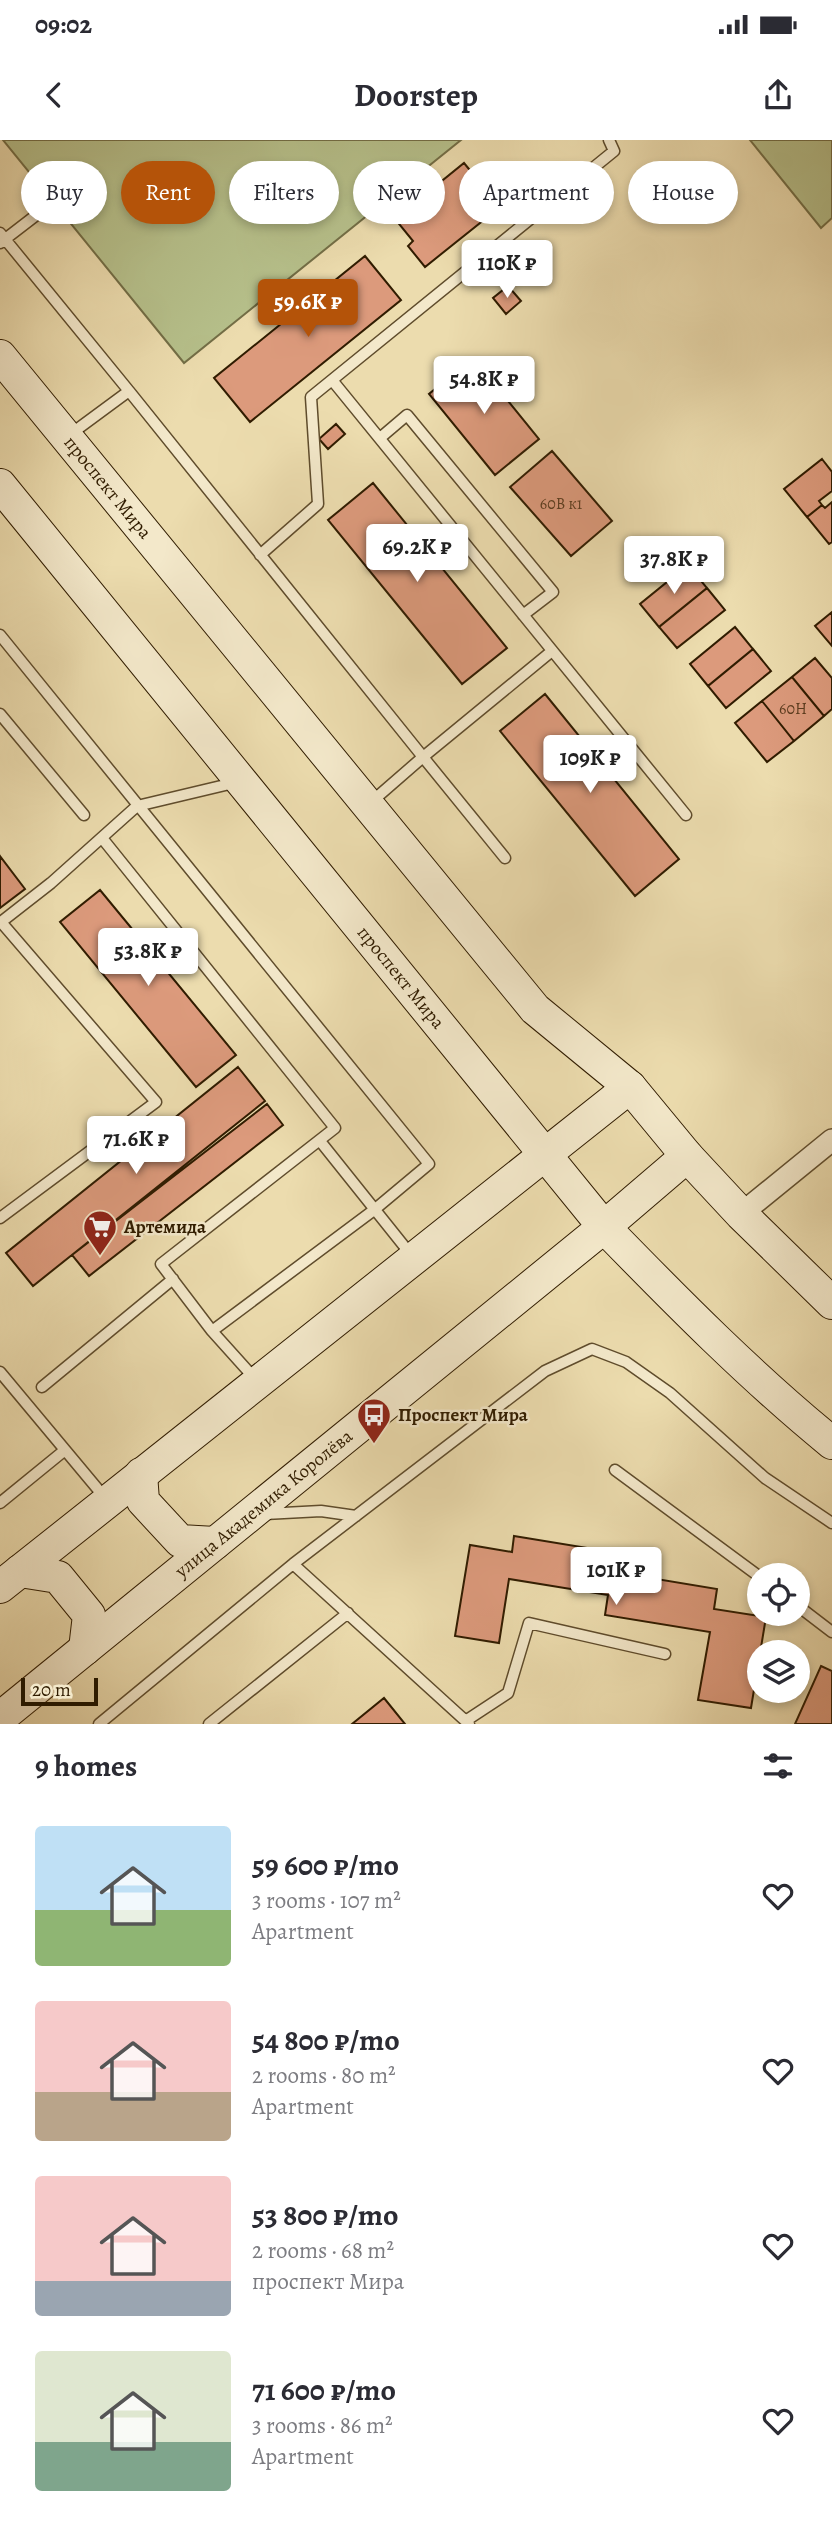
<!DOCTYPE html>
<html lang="en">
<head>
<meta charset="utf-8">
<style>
	body { margin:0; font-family:Alegreya,serif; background:#f7f7f7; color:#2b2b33; height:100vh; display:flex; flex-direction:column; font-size:26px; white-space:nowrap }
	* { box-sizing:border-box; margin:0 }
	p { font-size:23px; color:#7c7c81 }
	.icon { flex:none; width:38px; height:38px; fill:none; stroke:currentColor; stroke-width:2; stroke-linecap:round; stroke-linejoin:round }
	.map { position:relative; height:1584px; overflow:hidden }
	.panel { display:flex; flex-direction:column; background:#fff; flex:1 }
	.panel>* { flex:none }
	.banner { position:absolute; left:21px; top:21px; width:791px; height:63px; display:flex; gap:14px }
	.buttons { position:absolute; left:747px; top:1423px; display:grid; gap:14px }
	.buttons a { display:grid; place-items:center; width:63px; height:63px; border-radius:50%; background:#fff; box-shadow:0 4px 10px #0003; font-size:35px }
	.scale { position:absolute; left:21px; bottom:18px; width:77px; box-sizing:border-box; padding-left:7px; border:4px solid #301c00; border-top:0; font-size:19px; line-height:24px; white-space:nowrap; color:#301c00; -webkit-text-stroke:5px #f3e8ca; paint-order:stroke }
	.price { position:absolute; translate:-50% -60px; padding:0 16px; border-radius:7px; background:#fff; color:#222; font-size:23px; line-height:46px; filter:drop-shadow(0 2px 4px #0008) }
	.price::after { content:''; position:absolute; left:50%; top:42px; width:21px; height:16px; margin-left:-10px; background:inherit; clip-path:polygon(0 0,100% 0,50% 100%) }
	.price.on { background:#b45309; color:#fff }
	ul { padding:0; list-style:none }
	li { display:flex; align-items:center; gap:21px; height:175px; padding:0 35px }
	li span { display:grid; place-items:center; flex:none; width:196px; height:140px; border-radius:7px; color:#555 }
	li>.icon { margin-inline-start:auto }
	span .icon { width:84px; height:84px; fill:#fffc; stroke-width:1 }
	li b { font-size:30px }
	h2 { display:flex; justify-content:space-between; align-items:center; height:84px; padding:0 35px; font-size:30px }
	.tag { padding:0 24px; border-radius:32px; background:#fff; box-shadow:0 4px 10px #0003; font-size:24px; line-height:63px }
	.tag.on { background:#b45309; color:#fff }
	.status { display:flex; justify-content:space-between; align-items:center; height:49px; padding:0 35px; background:#fff; direction:ltr }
	.status svg { height:19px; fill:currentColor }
	header { display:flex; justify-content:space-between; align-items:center; height:91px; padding:0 35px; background:#fff; font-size:32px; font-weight:700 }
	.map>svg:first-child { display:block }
</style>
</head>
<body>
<div class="status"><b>09:02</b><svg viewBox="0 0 49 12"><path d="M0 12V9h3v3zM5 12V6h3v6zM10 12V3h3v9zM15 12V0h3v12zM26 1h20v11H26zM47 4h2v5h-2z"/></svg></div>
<header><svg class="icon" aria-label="back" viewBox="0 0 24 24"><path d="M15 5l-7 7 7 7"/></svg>Doorstep<svg class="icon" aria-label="share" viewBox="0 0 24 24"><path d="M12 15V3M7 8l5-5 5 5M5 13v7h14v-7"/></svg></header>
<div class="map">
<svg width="832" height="1584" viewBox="0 0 832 1584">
	<rect width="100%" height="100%" fill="#ecdcae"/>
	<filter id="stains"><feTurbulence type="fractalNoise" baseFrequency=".00286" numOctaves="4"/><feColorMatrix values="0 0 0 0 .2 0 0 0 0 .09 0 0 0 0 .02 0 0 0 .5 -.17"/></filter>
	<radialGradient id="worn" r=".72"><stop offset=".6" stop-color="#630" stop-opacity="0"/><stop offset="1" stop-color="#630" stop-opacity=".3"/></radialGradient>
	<path fill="#b6c08b" stroke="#736e46" stroke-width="2" d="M 3,0 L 461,0 L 184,223 Z
		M 750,0 L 832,0 L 832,78 L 821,88 Z"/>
	<path fill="#dc9a7c" stroke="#301c00" stroke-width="2" d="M 464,23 L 482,45 L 488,41 L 505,63 L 425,127 L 408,106 L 413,101 L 395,79 Z
		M 365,116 L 401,160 L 250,282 L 214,238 Z
		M 508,146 L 521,161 L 506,174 L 493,158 Z
		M 473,218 L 539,299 L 495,335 L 429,254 Z
		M 336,284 L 345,294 L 328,309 L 319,299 Z
		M 552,311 L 612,381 L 571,416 L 510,347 Z
		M 822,319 L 832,332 L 832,351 L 819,361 L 822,365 L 807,377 L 784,349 Z
		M 373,343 L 507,508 L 462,544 L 328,380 Z
		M 832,362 L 832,402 L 829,404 L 807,377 L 822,365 L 825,368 Z
		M 688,425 L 707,448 L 659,487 L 640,464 Z
		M 707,448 L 725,470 L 677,508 L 659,487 Z
		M 832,472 L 832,506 L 815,486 Z
		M 735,487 L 753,509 L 708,546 L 690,524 Z
		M 753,509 L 771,531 L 726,568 L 708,546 Z
		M 815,518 L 832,538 L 832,569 L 824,576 L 792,537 Z
		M 792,537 L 824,576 L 794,601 L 762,561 Z
		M 545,554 L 679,719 L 635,756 L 500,591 Z
		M 762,561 L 794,601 L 767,622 L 735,583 Z
		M 0,716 L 25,749 L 0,768 Z
		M 100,750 L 236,915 L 196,947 L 60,782 Z
		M 238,927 L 265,961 L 33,1146 L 6,1113 Z
		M 267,964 L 283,985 L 89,1136 L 72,1115 Z
		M 514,1396 L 618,1413 L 614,1432 L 717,1449 L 714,1469 L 766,1477 L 751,1568 L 698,1560 L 710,1492 L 605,1475 L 608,1455 L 509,1439 L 499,1503 L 455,1496 L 470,1405 L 512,1412 Z
		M 821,1526 L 832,1531 L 832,1584 L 795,1584 Z
		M 384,1558 L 405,1584 L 352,1584 Z"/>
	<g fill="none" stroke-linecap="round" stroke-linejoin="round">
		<g stroke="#5f4c2c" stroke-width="13">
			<path id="lane" d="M 0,93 L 129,251
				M 0,103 L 39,73
				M 332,240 L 686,675
				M 68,296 L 129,251 L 423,617 L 369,664
				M 380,298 L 407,275 L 553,452 L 523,475
				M 260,415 L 318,364 L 311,257 L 614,11 L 609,0
				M 0,495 L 429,1024 L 374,1070 L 212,1191
				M 0,574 L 84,675
				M 102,698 L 335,988 L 161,1124 L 212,1191 L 256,1240
				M 505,718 L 423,617 L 552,511
				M 320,1001 L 412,1116
				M 0,1078 L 156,962 L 1,782 L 51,743 L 137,666 L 238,642
				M 0,1232 L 106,1359
				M 42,1247 L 173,1139
				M 615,1330 L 760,1437
				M 0,1363 L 65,1310
				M 265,1374 L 321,1371 L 356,1376
				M 293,1424 L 469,1584
				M 798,1466 L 832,1492
				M 467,1580 L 508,1553 L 529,1483 L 665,1514
				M 99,1584 L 293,1424 L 545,1231 L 592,1209 L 626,1222 L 670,1253 L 765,1338 L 832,1383
				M 209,1584 L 348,1473"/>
		</g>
		<g stroke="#5f4c2c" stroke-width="24">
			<path id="street" d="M 741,1074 L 832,1000"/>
		</g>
		<g stroke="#301c00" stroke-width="34">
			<g id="secondary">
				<path id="s1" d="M 0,216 L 535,869 L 630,947 L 687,1016 L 741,1074 L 832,1163"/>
				<path id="s2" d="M 0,345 L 604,1087 C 677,1162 751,1237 832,1303"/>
				<path d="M 141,1334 L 143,1361 L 180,1401 L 215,1403"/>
				<path d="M 20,1431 L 58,1437 L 89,1475 L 85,1509"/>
				<path d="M 0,1447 L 630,947"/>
				<path id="s3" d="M 0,1578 L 604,1087 L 687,1016"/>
			</g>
		</g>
		<use href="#lane" stroke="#f3e8ca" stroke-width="10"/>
		<use href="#street" stroke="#f3e8ca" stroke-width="21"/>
		<use href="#secondary" stroke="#f3e8ca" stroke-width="32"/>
	</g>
	<defs>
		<g id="supermarket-pin" transform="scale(1.75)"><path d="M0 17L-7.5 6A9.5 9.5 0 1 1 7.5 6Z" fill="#8f2418" stroke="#f3e8ca"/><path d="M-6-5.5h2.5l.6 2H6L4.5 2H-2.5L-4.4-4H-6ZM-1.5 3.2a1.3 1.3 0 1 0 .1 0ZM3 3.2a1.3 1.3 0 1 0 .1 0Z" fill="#fff"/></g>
		<g id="bus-pin" transform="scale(1.75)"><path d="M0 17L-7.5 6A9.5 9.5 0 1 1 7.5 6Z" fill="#8f2418" stroke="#f3e8ca"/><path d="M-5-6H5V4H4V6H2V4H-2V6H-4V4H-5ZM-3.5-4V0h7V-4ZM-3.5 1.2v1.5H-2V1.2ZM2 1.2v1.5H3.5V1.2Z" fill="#fff"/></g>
	</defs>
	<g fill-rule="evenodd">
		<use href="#supermarket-pin" x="100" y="1087"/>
		<use href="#bus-pin" x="374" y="1275"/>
	</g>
	<g text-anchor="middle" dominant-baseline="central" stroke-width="5" stroke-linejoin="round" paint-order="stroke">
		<g font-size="16" fill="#5b3c1f">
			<text x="561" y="364">60В к1</text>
			<text x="793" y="569">60Н</text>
		</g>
		<g font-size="19" fill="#301c00" stroke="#f3e8ca">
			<text stroke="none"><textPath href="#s1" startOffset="170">проспект Мира</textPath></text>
			<text stroke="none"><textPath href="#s2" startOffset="635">проспект Мира</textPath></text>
			<text stroke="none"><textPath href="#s3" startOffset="340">улица Академика Королёва</textPath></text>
		</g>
		<g font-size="19" font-weight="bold" fill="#301c00" stroke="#f3e8ca" text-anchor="start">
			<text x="124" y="1087">Артемида</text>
			<text x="398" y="1275">Проспект Мира</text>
		</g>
	</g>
	<rect width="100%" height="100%" filter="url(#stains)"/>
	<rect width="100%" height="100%" fill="url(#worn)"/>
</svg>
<div class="buttons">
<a><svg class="icon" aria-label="locate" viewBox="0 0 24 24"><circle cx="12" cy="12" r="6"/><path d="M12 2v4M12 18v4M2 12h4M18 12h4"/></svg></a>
<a><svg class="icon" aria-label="layers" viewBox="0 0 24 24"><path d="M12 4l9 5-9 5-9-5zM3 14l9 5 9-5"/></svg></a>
</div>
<div class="scale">20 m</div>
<b class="price" style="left:507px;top:160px">110K ₽</b>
<b class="price on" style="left:308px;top:199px">59.6K ₽</b>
<b class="price" style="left:484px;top:276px">54.8K ₽</b>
<b class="price" style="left:417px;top:444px">69.2K ₽</b>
<b class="price" style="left:674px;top:456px">37.8K ₽</b>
<b class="price" style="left:590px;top:655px">109K ₽</b>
<b class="price" style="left:148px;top:848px">53.8K ₽</b>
<b class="price" style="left:136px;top:1036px">71.6K ₽</b>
<b class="price" style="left:616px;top:1467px">101K ₽</b>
<div class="banner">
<a class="tag">Buy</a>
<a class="tag on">Rent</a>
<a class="tag">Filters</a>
<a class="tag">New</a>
<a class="tag">Apartment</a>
<a class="tag">House</a>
</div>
</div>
<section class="panel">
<h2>9 homes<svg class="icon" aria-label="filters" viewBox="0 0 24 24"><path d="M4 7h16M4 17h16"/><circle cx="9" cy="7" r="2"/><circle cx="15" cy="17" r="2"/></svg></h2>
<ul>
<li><span style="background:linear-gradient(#bfe0f5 60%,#8fb573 0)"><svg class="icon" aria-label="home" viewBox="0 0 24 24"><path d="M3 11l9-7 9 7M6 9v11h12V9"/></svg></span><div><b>59 600 ₽/mo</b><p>3 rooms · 107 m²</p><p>Apartment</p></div><svg class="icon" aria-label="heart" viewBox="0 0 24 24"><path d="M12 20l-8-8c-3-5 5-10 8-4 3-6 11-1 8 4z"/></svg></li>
<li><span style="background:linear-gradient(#f6c9c9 65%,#b9a48a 0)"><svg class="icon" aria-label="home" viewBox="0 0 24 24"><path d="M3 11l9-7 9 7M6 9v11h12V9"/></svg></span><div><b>54 800 ₽/mo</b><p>2 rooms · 80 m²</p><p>Apartment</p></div><svg class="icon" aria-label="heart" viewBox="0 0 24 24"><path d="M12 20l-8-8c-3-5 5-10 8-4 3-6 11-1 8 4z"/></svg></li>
<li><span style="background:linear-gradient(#f6c9c9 75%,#9aa5b1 0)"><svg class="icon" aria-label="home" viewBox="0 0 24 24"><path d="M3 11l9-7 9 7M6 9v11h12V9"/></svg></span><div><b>53 800 ₽/mo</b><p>2 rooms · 68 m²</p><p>проспект Мира</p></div><svg class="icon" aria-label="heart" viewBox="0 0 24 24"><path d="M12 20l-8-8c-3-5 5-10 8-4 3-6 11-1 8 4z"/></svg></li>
<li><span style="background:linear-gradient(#dfe7d0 65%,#7fa58c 0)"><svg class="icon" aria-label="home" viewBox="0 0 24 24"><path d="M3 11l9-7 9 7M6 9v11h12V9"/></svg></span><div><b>71 600 ₽/mo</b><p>3 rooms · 86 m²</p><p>Apartment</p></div><svg class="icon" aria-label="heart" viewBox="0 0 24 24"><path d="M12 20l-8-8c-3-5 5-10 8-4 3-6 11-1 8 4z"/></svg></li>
</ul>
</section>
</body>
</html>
